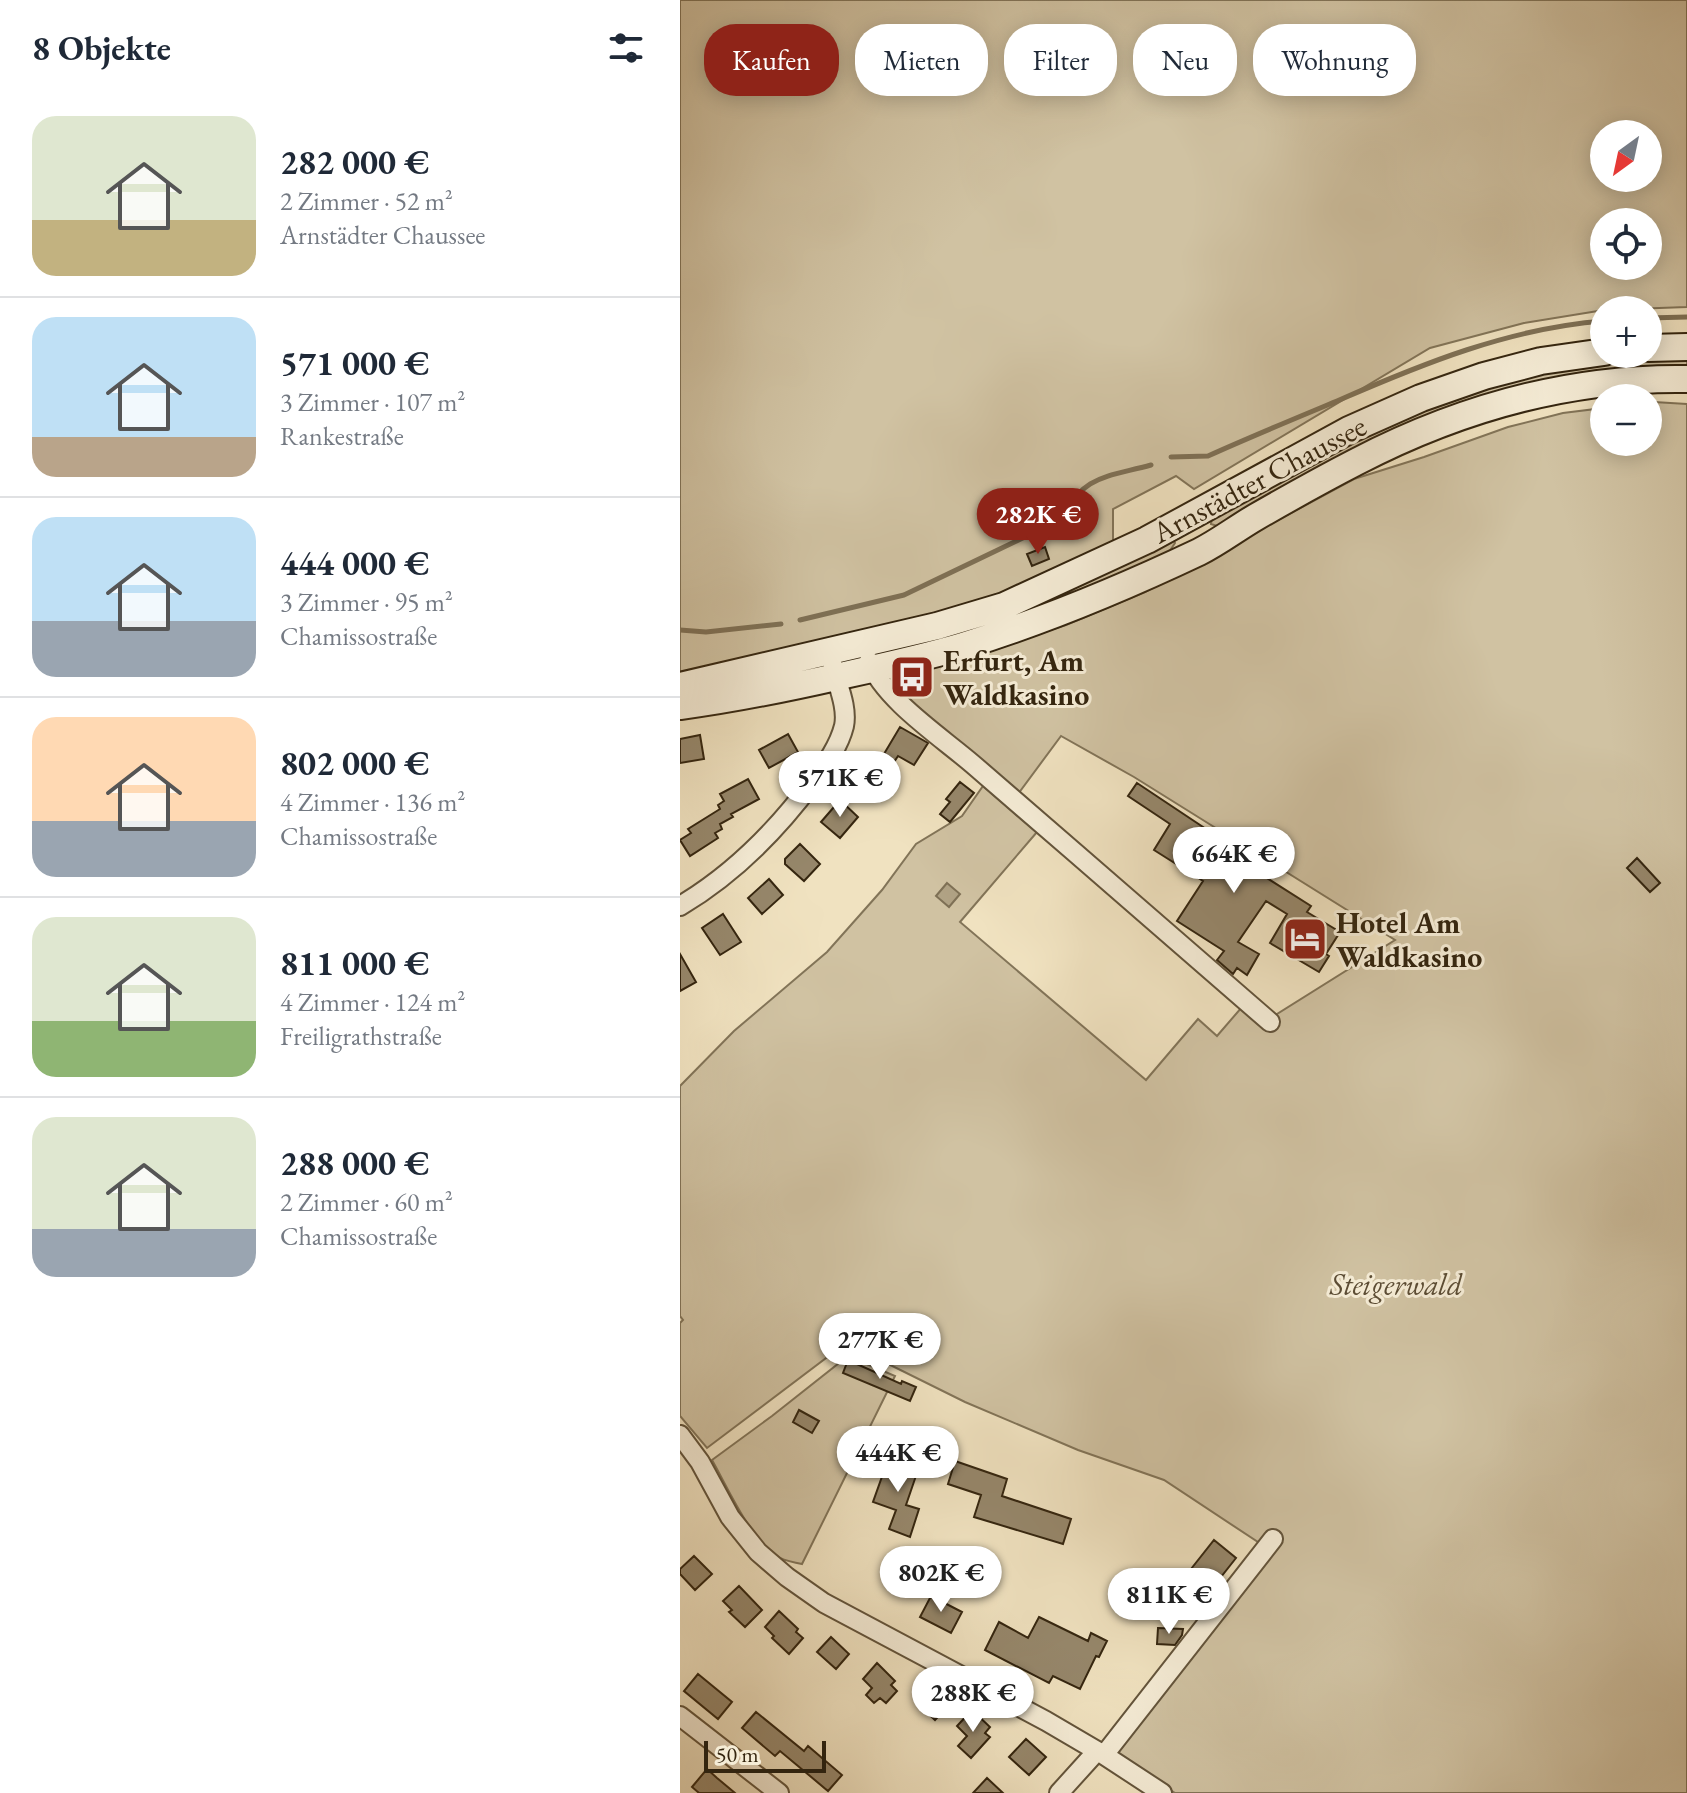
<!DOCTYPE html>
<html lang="de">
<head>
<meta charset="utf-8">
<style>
	body { margin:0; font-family:"EB Garamond",serif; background:#f2f2f3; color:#1f2937; height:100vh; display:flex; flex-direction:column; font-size:30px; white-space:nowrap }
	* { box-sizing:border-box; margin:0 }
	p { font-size:26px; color:#747a83 }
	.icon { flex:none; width:44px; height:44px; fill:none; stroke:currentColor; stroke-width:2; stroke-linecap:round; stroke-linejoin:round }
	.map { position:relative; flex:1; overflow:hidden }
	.panel { display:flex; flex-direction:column; background:#fff; width:680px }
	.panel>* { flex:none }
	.hud { position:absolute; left:24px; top:24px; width:760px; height:72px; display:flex; gap:16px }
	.needle { width:52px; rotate:213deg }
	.fabs { position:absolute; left:910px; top:120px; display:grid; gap:16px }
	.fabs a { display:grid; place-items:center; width:72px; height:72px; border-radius:50%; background:#fff; box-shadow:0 4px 20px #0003; font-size:40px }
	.scale { position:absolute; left:24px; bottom:20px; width:122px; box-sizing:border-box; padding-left:8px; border:4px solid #34250f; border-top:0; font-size:22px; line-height:28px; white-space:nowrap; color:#34250f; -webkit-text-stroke:6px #f5ecd6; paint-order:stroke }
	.price { position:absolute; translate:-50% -68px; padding:0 18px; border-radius:28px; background:#fff; color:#222; font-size:26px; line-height:52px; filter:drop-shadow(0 2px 4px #0008) }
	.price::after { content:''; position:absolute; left:50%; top:48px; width:24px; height:18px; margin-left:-12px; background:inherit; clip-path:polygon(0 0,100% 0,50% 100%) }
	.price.current { background:#8f2418; color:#fff }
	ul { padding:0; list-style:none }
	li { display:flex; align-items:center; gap:24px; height:200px; padding:0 32px }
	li+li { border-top:2px solid #e0e1e3 }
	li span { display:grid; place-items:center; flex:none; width:224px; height:160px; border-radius:24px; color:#555 }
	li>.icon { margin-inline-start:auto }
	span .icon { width:96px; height:96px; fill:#fffc; stroke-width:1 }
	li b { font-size:34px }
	h2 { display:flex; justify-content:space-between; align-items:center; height:96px; padding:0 32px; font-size:34px }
	.tag { padding:0 28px; border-radius:32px; background:#fff; box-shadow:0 4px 20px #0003; font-size:28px; line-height:72px }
	.tag.current { background:#8f2418; color:#fff }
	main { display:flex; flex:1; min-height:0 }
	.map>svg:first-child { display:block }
</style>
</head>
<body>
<main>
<section class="panel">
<h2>8 Objekte<svg class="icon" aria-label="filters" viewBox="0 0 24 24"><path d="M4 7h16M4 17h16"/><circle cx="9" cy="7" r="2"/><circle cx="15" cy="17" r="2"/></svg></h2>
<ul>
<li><span style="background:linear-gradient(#dfe7d0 65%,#c2b280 0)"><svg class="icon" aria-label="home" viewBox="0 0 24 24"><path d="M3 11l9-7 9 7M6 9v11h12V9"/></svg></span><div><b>282 000 €</b><p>2 Zimmer · 52 m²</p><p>Arnstädter Chaussee</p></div></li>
<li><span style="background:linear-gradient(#bfe0f5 75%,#b9a48a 0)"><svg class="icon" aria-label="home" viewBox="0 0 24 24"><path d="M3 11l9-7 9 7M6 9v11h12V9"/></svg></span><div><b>571 000 €</b><p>3 Zimmer · 107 m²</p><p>Rankestraße</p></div></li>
<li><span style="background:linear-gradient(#bfe0f5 65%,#9aa5b1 0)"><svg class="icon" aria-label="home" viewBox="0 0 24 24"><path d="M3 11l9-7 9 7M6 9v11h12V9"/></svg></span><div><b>444 000 €</b><p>3 Zimmer · 95 m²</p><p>Chamissostraße</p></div></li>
<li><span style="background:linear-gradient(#ffd9b3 65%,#9aa5b1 0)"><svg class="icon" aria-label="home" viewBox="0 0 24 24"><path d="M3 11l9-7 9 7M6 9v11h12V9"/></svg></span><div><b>802 000 €</b><p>4 Zimmer · 136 m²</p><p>Chamissostraße</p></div></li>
<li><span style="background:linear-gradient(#dfe7d0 65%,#8fb573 0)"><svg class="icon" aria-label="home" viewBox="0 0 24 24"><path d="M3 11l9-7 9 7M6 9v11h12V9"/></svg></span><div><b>811 000 €</b><p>4 Zimmer · 124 m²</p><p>Freiligrathstraße</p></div></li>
<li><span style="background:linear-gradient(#dfe7d0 70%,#9aa5b1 0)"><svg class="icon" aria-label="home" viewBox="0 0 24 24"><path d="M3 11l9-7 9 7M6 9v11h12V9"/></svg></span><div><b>288 000 €</b><p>2 Zimmer · 60 m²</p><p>Chamissostraße</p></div></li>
</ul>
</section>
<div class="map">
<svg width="1007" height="1793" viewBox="0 0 1007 1793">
	<rect width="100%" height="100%" fill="#f0e2c0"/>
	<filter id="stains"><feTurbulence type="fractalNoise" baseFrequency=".0025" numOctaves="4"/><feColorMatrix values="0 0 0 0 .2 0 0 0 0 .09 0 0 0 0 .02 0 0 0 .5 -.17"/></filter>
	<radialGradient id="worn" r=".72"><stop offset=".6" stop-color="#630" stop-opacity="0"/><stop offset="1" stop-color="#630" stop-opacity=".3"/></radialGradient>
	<path fill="#d0c2a2" stroke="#827458" stroke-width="2" fill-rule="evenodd" d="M 0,0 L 1007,0 L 1007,307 L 924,310 L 844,323 L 750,348 L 514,489 L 496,476 L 433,509 L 433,545 L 352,582 L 257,615 L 0,675 ZM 924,134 L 968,134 L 968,178 L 924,178 ZM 924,222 L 968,222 L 968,266 L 924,266 Z
		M 984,356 L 1007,356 L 1007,371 L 884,379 L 547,523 L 537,526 L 531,524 L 532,517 L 632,460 L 773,395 L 901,364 L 940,358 Z
		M 974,402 L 1007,404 L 1007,1793 L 495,1793 L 433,1752 L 590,1550 L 484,1480 L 398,1450 L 285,1402 L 166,1343 L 27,1448 L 0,1416 L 0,1323 L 3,1320 L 0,1316 L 0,1086 L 54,1031 L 147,952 L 202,890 L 236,844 L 282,816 L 303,786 L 357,832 L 280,922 L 466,1080 L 518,1019 L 537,1036 L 562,1007 L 581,1024 L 715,940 L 454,777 L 381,736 L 338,794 L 208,681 L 386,625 L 465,592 L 674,479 L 744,457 L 828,427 L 883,413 L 924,408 L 924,442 L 968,442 L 968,403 Z
		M 493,539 L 495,543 L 489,552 L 400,592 L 282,635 L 210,652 L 282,632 Z
		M 168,1356 L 215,1376 L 122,1564 C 114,1562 103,1561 97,1556 C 70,1539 48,1488 32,1460 L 92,1416 Z"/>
	<path fill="#b0a284" stroke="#7e7055" stroke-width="2" d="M 267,883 L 280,894 L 269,907 L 256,896 Z"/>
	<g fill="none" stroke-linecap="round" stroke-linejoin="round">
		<path stroke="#7e7055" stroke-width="5" d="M 968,318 L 1007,317
			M 491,457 L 528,456 C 570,437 614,419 657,401 C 742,364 830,328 924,321
			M 120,620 L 224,595 L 378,521 C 406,474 423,478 471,465
			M 0,630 L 26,632 L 101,624"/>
	</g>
	<path fill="#96876b" stroke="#34250f" stroke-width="2" d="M 365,547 L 369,559 L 352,566 L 347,554 Z
		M 220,727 L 248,743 L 234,765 L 218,756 L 195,791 L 173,777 L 187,756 L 198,764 Z
		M 108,734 L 118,752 L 89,768 L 79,750 Z
		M 20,735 L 24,759 L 0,763 L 0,739 Z
		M 68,779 L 79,799 L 51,814 L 53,817 L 40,824 L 42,829 L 35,833 L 38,838 L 10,856 L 0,840 L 11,833 L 8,829 L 40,809 L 38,805 L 44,801 L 40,794 Z
		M 280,782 L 294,793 L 270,822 L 260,814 L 270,802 L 266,799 Z
		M 457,783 L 532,833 L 527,840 L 631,906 L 627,912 L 660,932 L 646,954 L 649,956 L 639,972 L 590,943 L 607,914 L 586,901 L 558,942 L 579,954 L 567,975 L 557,968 L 553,974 L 537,960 L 544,951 L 497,921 L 523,881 L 474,850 L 490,824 L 448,796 Z
		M 160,800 L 178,817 L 160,838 L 141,822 Z
		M 120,844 L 140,864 L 124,881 L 105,864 L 105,859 Z
		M 957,858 L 980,883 L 970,892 L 947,868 Z
		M 89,879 L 103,895 L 82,914 L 68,898 Z
		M 43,914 L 61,942 L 40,955 L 22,928 Z
		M 0,954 L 16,982 L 0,991 Z
		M 168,1360 L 221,1384 L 222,1381 L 236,1387 L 230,1401 L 163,1373 Z
		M 119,1410 L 139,1421 L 132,1433 L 113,1422 Z
		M 209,1457 L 239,1467 L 226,1505 L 239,1509 L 230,1537 L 209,1529 L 216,1510 L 193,1502 Z
		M 275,1461 L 327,1479 L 322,1496 L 391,1519 L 383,1544 L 294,1517 L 301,1495 L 268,1484 Z
		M 534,1540 L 556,1558 L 533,1587 L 511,1569 Z
		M 14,1556 L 32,1574 L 15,1590 L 0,1574 L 0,1569 Z
		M 59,1586 L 82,1610 L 65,1627 L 49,1612 L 52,1610 L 43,1601 Z
		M 251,1596 L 282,1612 L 271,1633 L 240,1617 Z
		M 99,1611 L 118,1629 L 116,1632 L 123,1638 L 109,1654 L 92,1638 L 94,1636 L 85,1627 Z
		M 359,1617 L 408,1641 L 411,1633 L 427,1641 L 419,1657 L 416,1656 L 400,1689 L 373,1676 L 369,1683 L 305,1650 L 319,1622 L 348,1638 Z
		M 478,1628 L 503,1629 L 502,1635 L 495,1645 L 477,1644 Z
		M 151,1637 L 169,1654 L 156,1669 L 137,1652 Z
		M 197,1663 L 215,1681 L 211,1685 L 217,1691 L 206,1703 L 200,1698 L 194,1703 L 186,1695 L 192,1688 L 183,1679 Z
		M 18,1674 L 52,1702 L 38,1719 L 4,1691 Z
		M 251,1688 L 269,1705 L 255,1720 L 237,1703 Z
		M 292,1710 L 310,1727 L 305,1733 L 310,1737 L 291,1758 L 278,1746 L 287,1736 L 277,1726 Z
		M 76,1712 L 124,1751 L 128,1746 L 162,1775 L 148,1791 L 100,1751 L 95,1756 L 62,1728 Z
		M 346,1739 L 366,1757 L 349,1775 L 329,1757 Z
		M 27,1769 L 37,1778 L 55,1793 L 19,1793 L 12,1787 Z
		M 307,1778 L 323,1793 L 293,1793 Z"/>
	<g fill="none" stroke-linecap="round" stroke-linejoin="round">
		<g stroke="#63543b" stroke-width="22">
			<path id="street" d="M 189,661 C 205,701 263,738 296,767 C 394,852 492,936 590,1022
				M 0,906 C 52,875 98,829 134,780 C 146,764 159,746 164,726 C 168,707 157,684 153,666
				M 0,1435 L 20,1462 L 50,1517 L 78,1552 L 107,1577 L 144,1603 L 366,1721 L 424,1755 L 482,1793
				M 0,1716 L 99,1793
				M 424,1755 L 593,1539
				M 379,1793 L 417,1751"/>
		</g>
		<g stroke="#34250f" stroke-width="30">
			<path id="secondary" d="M 968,348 L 1007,347
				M 0,686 L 257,626 L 324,606 L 467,540 L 669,430 L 741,398 L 804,376 L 861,361 L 924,352
				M 0,706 C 54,699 107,688 160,676 C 201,667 243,658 283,646 C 364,621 443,588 519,552 C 539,542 557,528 576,517 C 609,498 643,479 676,462 C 780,408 891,377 1007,379"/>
		</g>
		<use href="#street" stroke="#f5ecd6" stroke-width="18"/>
		<use href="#secondary" stroke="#f5ecd6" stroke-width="26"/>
	</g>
	<defs>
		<g id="bus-square" transform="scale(2.3)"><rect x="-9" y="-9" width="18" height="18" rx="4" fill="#8f2418" stroke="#f5ecd6"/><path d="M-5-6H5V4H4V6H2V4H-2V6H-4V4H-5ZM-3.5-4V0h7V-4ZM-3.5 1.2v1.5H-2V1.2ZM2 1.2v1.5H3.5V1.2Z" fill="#fff"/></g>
		<g id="hotel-square" transform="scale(2.3)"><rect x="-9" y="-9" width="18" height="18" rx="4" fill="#8f2418" stroke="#f5ecd6"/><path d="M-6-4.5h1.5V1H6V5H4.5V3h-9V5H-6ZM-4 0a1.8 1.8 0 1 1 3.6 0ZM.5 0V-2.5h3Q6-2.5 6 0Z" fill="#fff"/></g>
	</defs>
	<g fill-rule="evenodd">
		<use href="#bus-square" x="232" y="677"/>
		<use href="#hotel-square" x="625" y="939"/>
	</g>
	<g text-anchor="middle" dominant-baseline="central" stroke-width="6" stroke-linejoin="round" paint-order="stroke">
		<g font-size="30" fill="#34250f" stroke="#f5ecd6">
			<text transform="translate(579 479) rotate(-28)">Arnstädter Chaussee</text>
		</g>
		<g font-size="30" font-weight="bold" fill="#34250f" stroke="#f5ecd6" text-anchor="start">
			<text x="263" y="660">Erfurt, Am<tspan x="263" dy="34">Waldkasino</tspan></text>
			<text x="656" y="922">Hotel Am<tspan x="656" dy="34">Waldkasino</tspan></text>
		</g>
		<g font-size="30" font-style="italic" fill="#5b4c34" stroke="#f5ecd6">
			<text x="716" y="1284">Steigerwald</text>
		</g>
	</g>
	<rect width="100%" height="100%" filter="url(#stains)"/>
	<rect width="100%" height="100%" fill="url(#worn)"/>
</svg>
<div class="fabs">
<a><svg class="needle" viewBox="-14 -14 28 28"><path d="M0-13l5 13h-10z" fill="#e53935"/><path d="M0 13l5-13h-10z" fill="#747a83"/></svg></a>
<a><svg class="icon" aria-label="locate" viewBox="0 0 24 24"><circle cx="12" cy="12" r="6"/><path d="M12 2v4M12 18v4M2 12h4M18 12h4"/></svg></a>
<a>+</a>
<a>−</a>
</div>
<div class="scale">50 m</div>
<b class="price current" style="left:358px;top:556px">282K €</b>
<b class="price" style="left:160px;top:819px">571K €</b>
<b class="price" style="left:554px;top:895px">664K €</b>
<b class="price" style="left:200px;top:1381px">277K €</b>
<b class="price" style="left:218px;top:1494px">444K €</b>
<b class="price" style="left:261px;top:1614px">802K €</b>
<b class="price" style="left:489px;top:1636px">811K €</b>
<b class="price" style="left:293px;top:1734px">288K €</b>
<div class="hud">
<a class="tag current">Kaufen</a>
<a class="tag">Mieten</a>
<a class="tag">Filter</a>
<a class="tag">Neu</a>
<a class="tag">Wohnung</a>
</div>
</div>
</main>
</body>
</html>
